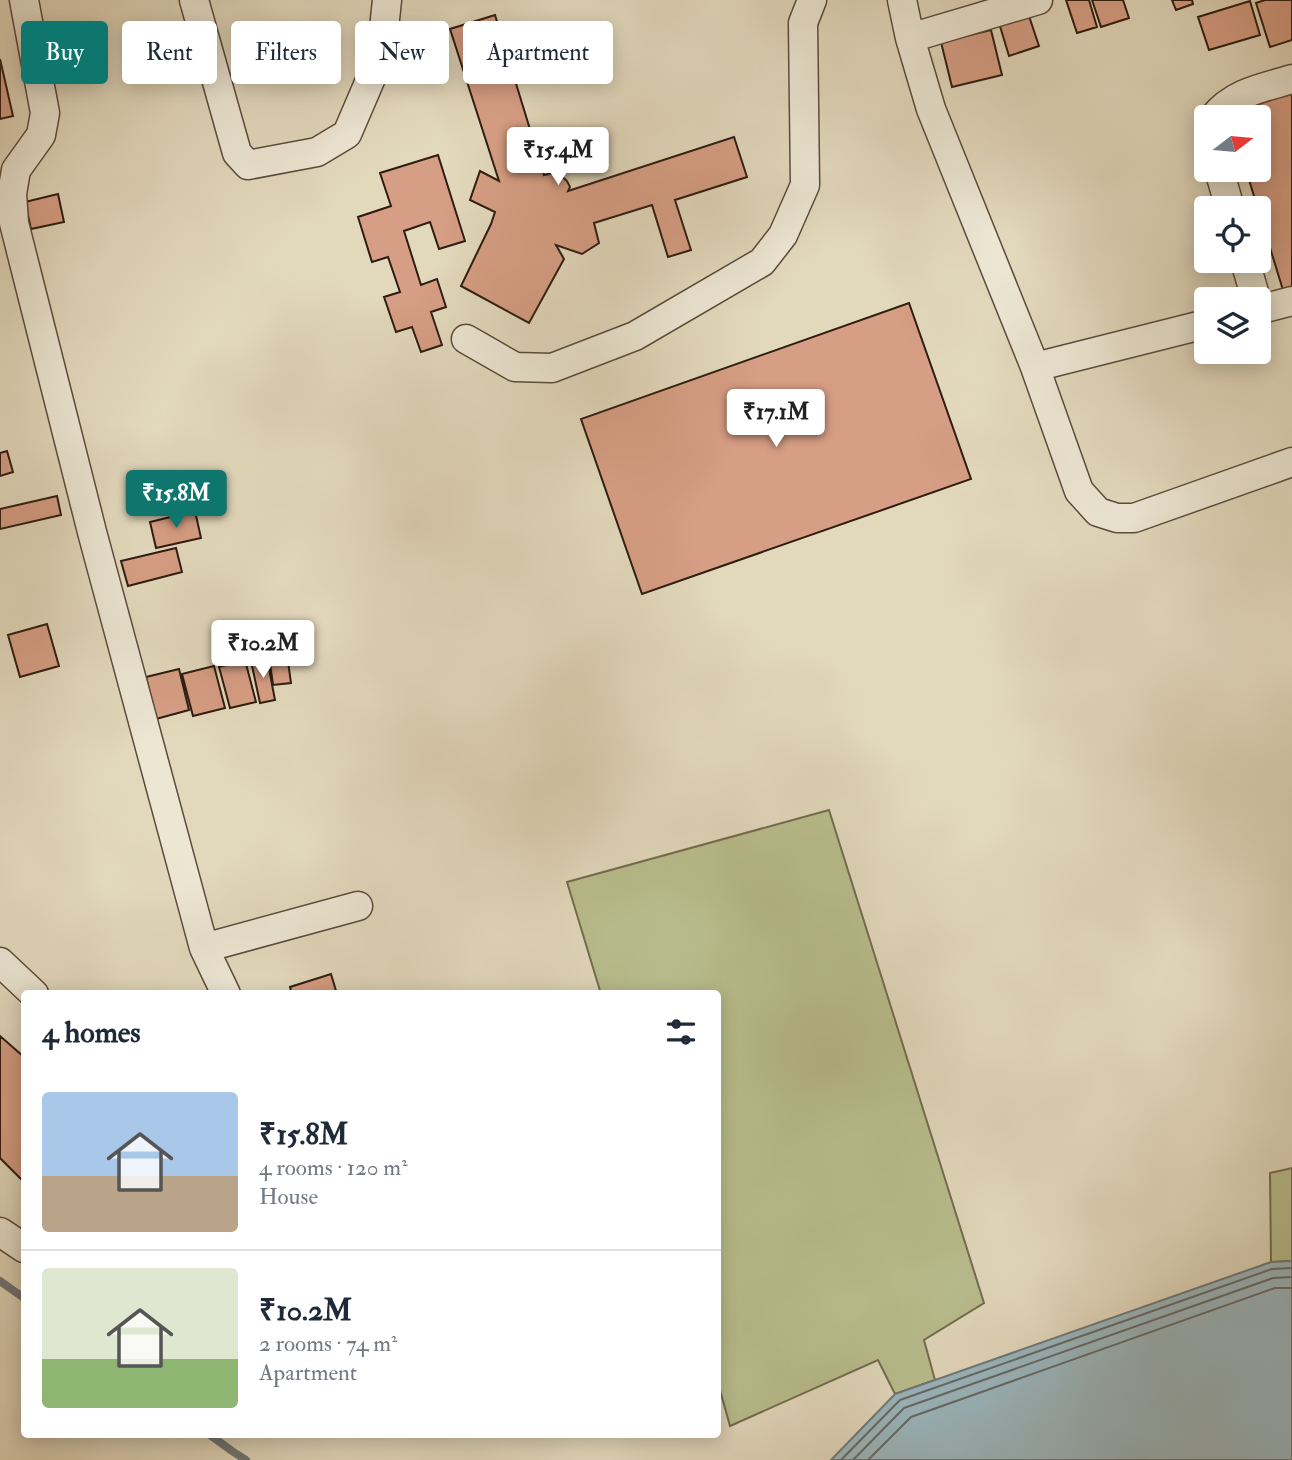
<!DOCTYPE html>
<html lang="en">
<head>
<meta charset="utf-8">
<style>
	body { margin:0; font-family:"IM FELL Double Pica",serif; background:#f2f2f3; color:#1f2937; height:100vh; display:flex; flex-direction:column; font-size:26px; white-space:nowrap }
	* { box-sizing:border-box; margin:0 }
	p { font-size:23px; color:#747a83 }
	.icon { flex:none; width:38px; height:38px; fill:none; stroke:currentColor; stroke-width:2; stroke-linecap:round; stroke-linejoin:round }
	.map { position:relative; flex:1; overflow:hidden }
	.panel { position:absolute; left:21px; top:990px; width:700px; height:448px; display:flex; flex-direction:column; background:#fff; border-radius:7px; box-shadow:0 4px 18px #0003 }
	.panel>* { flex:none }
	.banner { position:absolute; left:21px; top:21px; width:700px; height:63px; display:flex; gap:14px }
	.needle { width:46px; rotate:74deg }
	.tools { position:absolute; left:1194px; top:105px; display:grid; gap:14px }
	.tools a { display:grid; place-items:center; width:77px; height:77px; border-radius:7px; background:#fff; box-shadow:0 4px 18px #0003; font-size:35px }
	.price { position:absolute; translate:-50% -60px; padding:0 16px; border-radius:7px; background:#fff; color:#222; font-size:23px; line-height:46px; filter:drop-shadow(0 2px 4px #0008) }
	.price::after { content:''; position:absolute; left:50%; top:42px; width:21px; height:16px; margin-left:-10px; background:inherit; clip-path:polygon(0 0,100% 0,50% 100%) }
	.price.on { background:#0f766e; color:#fff }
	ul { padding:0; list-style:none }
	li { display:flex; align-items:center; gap:21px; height:175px; padding:0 21px }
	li+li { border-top:2px solid #e0e1e3 }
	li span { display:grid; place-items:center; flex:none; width:196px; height:140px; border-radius:7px; color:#555 }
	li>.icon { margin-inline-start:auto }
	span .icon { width:84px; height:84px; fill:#fffc; stroke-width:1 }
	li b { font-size:30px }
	h2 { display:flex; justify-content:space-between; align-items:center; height:84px; padding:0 21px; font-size:30px }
	.pill { padding:0 24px; border-radius:7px; background:#fff; box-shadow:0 4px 18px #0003; font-size:24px; line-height:63px }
	.pill.on { background:#0f766e; color:#fff }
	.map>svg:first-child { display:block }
</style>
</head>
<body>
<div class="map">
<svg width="1292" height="1460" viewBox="0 0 1292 1460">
	<rect width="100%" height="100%" fill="#e2d8bc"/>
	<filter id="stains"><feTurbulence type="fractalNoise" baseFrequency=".00286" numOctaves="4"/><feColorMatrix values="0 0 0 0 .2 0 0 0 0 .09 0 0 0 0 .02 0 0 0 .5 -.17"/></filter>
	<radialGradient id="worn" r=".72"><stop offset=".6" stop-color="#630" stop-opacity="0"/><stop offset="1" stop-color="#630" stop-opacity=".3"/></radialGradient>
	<path fill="#b8bd8d" stroke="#736c4f" stroke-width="2" d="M 829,810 L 984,1303 L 924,1340 L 935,1380 L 895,1394 L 878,1360 L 730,1426 L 718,1383 L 718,994 L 601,994 L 567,882 Z
		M 1292,1168 L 1292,1261 L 1271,1262 L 1270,1173 Z"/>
	<path fill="#9bb6bd" stroke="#6f7878" stroke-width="2" d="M 1292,1261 L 1292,1460 L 831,1460 L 895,1394 L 1271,1262 Z"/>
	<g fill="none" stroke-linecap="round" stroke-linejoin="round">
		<path stroke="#646967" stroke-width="2" d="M 841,1460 L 900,1400 L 1272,1269 L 1292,1268
			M 853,1460 L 904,1408 L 1273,1278 L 1292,1277
			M 868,1460 L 911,1417 L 1275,1288 L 1292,1288"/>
		<path stroke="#6f7878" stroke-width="8" d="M 0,1281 L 24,1298
			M 210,1435 L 232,1451 L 246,1460"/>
	</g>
	<path fill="#d69e84" stroke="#2e1c11" stroke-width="2" d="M 1066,0 L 1089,0 L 1097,27 L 1077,33 Z
		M 1092,0 L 1123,0 L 1129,18 L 1101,27 Z
		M 1172,0 L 1192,0 L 1193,4 L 1176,10 Z
		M 1265,0 L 1292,0 L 1292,40 L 1270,47 L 1256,3 Z
		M 1250,1 L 1260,35 L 1209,50 L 1198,17 Z
		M 1028,13 L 1039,46 L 1009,56 L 999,23 Z
		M 495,15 L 544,175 L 557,172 L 567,181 L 570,187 L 568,191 L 734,137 L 747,177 L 675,200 L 691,250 L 668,257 L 652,205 L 594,223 L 599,243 L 582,254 L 556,245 L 564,259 L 529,323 L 461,286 L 491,224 L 495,212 L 470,200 L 480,171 L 499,181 L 450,29 Z
		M 991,30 L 1002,75 L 952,87 L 941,42 Z
		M 0,59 L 13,116 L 0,119 Z
		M 1292,93 L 1292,287 L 1283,290 L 1246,170 L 1258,170 L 1258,117 L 1231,117 L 1229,112 Z
		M 438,155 L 465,241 L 439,249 L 430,222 L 404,231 L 421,285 L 437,279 L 446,307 L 431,312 L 442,345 L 421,352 L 412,327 L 396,332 L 384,297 L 400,292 L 388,257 L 372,262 L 358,217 L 391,206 L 380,173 Z
		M 58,194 L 64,222 L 31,229 L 25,202 Z
		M 909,303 L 971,479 L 642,594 L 581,419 Z
		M 7,451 L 13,472 L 0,476 L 0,453 Z
		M 57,496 L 61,515 L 0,529 L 0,509 Z
		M 195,511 L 201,538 L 156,548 L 150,522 Z
		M 176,548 L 182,572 L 128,586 L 121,561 Z
		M 47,624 L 59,666 L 20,677 L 8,635 Z
		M 287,654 L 291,683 L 273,685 L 269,656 Z
		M 267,658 L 275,700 L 260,703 L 251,661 Z
		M 245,660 L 256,702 L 230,708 L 219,667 Z
		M 214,666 L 225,708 L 193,716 L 182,674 Z
		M 179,669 L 189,710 L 156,719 L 146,677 Z
		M 331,974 L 337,994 L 292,994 L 290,987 Z
		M 0,1036 L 24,1057 L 24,1182 L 0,1158 Z"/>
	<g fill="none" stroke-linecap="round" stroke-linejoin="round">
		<g stroke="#5b4b3c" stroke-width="31">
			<path id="minor" d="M 24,0 L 45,113 L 41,135 L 16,170 L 12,194 L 14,223 L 92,532 L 204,948 L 226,994
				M 194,0 L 237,153 L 248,165 L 317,152 L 347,134 L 374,71 L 383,38 L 387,0
				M 902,0 L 910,38 L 931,109 L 1035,367 L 1079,491 L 1098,512 L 1117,518 L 1134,518 L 1292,462
				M 910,38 L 1038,0
				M 1214,117 C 1234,92 1263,88 1292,79
				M 1219,170 L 1230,208
				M 1245,261 L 1256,299
				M 1258,310 L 1292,301
				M 466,339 L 515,367 L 552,368 L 635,336 L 762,262 L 783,235 L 805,185 L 803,23 L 812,0
				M 1035,367 L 1206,324
				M 204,948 L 358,906
				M 0,962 L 34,994
				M 0,1232 L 24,1248"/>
		</g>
		<use href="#minor" stroke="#ece6d3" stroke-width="28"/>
	</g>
	<rect width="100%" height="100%" filter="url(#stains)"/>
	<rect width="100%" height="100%" fill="url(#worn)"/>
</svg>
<div class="tools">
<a><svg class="needle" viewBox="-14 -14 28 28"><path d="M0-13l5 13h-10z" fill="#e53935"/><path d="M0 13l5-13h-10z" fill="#747a83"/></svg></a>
<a><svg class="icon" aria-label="locate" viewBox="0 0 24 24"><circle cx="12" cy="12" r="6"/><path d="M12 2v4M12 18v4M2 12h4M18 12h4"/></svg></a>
<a><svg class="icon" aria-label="layers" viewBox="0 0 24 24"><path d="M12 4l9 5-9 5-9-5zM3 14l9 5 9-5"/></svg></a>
</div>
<b class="price" style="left:558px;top:187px">₹15.4M</b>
<b class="price" style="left:776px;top:449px">₹17.1M</b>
<b class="price on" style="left:176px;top:530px">₹15.8M</b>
<b class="price" style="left:263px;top:680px">₹10.2M</b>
<div class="banner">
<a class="pill on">Buy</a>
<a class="pill">Rent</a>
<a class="pill">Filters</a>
<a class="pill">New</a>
<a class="pill">Apartment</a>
</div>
<section class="panel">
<h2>4 homes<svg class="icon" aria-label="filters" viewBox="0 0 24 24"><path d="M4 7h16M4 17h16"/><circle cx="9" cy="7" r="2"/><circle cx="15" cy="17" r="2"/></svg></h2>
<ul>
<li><span style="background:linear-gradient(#a9c7e8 60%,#b9a48a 0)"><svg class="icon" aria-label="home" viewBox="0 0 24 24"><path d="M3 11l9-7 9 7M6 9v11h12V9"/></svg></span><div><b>₹15.8M</b><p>4 rooms · 120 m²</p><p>House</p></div></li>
<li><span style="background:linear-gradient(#dfe7d0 65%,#8fb573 0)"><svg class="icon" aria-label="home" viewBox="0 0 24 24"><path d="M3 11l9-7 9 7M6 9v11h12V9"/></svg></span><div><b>₹10.2M</b><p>2 rooms · 74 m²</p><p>Apartment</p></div></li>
</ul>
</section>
</div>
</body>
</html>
